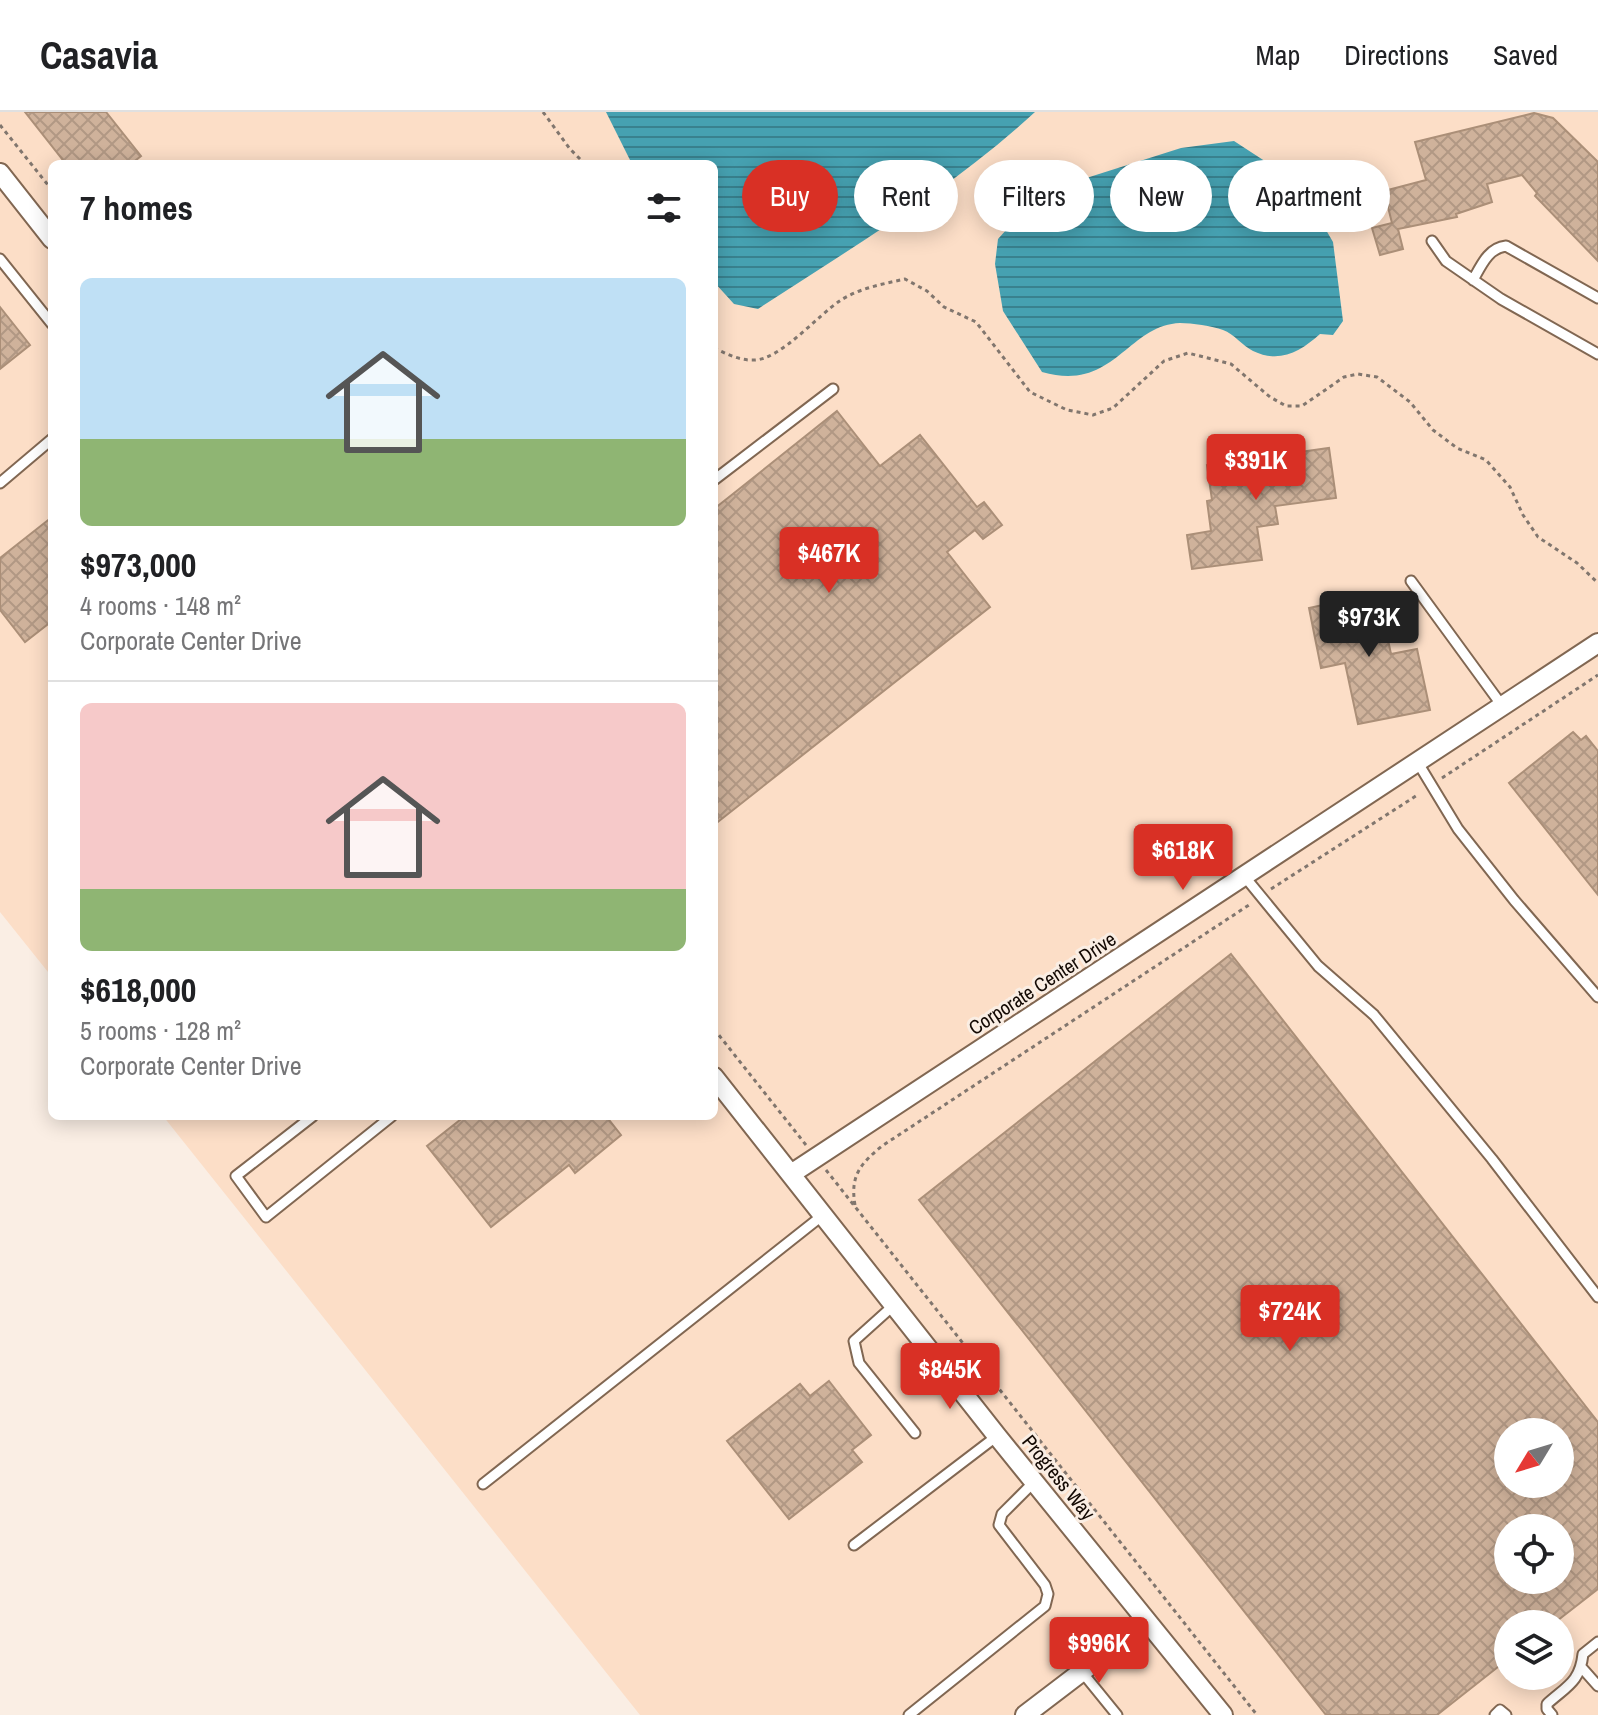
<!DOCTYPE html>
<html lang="en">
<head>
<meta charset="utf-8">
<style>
	body { margin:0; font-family:"Archivo Narrow",sans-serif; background:#f6f6f6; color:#202124; height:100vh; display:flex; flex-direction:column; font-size:30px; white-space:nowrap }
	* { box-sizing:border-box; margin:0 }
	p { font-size:26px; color:#757577 }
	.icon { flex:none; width:44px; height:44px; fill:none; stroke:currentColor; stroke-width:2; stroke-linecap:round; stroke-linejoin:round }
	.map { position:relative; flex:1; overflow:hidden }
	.panel { position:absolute; left:48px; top:48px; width:670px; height:960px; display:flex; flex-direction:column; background:#fff; border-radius:12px; box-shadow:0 4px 20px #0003 }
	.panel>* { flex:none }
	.guide { position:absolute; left:742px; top:48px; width:736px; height:72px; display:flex; gap:16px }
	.needle { width:52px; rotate:232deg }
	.controls { position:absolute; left:1494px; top:1306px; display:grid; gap:16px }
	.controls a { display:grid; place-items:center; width:80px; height:80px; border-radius:50%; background:#fff; box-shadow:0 4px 20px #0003; font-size:40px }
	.price { position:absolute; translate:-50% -68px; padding:0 18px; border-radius:8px; background:#d93025; color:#fff; font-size:26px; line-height:52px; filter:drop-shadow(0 2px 4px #0008) }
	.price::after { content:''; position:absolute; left:50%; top:48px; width:24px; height:18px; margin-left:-12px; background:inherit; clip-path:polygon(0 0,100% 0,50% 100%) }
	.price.selected { background:#222; color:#fff }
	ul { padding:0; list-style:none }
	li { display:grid; align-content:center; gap:16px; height:424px; padding:0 32px }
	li+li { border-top:2px solid #e0e0e0 }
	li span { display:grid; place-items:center; height:248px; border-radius:12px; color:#555 }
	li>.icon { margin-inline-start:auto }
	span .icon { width:144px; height:144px; fill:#fffc; stroke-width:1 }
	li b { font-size:34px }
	h2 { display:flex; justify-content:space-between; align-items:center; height:96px; padding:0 32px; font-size:34px }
	.tag { padding:0 28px; border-radius:36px; background:#fff; box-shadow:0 4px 20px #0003; font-size:28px; line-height:72px }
	.tag.selected { background:#d93025; color:#fff }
	header { display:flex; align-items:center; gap:48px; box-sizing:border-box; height:112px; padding:0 40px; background:#fff; border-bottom:2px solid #e0e0e0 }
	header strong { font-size:38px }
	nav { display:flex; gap:44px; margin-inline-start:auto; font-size:28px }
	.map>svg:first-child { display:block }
</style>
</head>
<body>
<header>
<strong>Casavia</strong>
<nav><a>Map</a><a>Directions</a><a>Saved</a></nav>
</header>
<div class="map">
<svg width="1598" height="1603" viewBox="0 0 1598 1603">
	<defs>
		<pattern id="water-rules" width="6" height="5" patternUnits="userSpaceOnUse" patternTransform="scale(2)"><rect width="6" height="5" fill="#46a1b1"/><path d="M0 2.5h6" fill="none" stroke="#39818e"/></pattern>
		<pattern id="building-cross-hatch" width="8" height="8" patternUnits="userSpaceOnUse" patternTransform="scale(2)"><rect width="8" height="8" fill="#cfb29b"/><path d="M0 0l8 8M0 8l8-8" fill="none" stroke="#b19884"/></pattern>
	</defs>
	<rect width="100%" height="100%" fill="#faeee4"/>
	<path fill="#fcdec7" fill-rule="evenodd" d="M 0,0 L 1598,0 L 1598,1603 L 640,1603 L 163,1004 L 714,1004 L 714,52 L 52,52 L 52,865 L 0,800 ZM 1508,1320 L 1560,1320 L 1560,1372 L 1508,1372 ZM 1508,1416 L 1560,1416 L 1560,1468 L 1508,1468 ZM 1508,1512 L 1560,1512 L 1560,1564 L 1508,1564 Z"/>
	<path fill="url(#water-rules)" d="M 606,0 L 1035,0 C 952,77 852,135 758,197 L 734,192 L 714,170 L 714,52 L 632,52 Z
		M 1234,29 L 1286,63 L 1312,94 L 1333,130 L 1343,209 L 1333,223 L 1320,222 C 1301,239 1280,252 1253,239 C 1243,234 1234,222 1223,218 C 1212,214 1192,211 1180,211 C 1127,213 1114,281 1042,260 L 1003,199 L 995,152 L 998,127 L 1025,97 L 1058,75 L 1181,36 Z"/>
	<path fill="url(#building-cross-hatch)" stroke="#ab8f78" stroke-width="2" fill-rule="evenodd" d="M 25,0 L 106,0 L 141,44 L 131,52 L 66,52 Z
		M 1534,1 L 1553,6 L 1598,50 L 1598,149 L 1535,84 L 1537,81 L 1522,63 L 1487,72 L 1492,90 L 1456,102 L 1457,105 L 1398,117 L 1403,137 L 1380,143 L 1372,116 L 1392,111 L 1384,79 L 1426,68 L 1415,30 Z
		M 0,195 L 30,233 L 0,257 Z
		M 837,299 L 880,354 L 920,323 L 977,395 L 984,390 L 1002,413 L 983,427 L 975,418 L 947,440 L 990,495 L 714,713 L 714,397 Z
		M 1329,336 L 1336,386 L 1275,394 L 1278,412 L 1257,415 L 1262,448 L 1192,457 L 1187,423 L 1211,419 L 1207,389 L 1212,388 L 1207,353 Z
		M 52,405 L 52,509 L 25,530 L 0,498 L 0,446 Z
		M 1378,481 L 1391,542 L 1417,537 L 1430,598 L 1358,612 L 1345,551 L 1321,556 L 1309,496 Z
		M 1573,620 L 1581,628 L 1586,624 L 1598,639 L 1598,783 L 1509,671 Z
		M 1231,842 L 1598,1310 L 1598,1477 L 1553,1512 L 1508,1512 L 1508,1547 L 1437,1603 L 1326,1603 L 919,1088 ZM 1508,1320 L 1560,1320 L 1560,1372 L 1508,1372 ZM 1508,1416 L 1560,1416 L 1560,1468 L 1508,1468 Z
		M 465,1004 L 606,1004 L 621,1023 L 575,1061 L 569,1053 L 491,1115 L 427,1034 Z
		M 829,1269 L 871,1323 L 852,1338 L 862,1350 L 789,1407 L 727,1329 L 800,1272 L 810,1284 Z"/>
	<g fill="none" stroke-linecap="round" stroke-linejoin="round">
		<g stroke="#816752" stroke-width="13">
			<path id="service" d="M 1432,129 L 1446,149 L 1501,187 L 1598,242
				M 0,147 L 52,212
				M 1473,168 C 1481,154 1488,136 1506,134 L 1598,186
				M 714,368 L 833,277
				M 0,371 L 52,327
				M 1411,469 L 1503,595
				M 1418,651 L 1458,717 L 1514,788 L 1598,885
				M 1245,765 L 1318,854 L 1374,903 L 1492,1047 L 1598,1185
				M 313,1004 L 236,1064 L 266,1105 L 392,1004
				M 894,1193 L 854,1229 L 859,1251 L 915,1321
				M 483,1372 L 823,1103
				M 854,1433 L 997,1324
				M 1582,1556 L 1598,1574
				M 1082,1560 L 1117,1603
				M 909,1603 L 1045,1494 L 1048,1482 L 1045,1473 L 999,1413 L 1002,1402 L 1034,1370
				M 1495,1603 L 1500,1598 L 1506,1603
				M 1552,1603 L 1547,1597 L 1547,1592 C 1567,1574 1580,1570 1583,1542 L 1598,1530"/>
		</g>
		<g stroke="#816752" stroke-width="22">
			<path id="minor" d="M 0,61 L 52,127
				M 714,965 L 997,1324 L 1223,1603
				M 791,1062 L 1598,531
				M 1025,1603 L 1147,1510"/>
		</g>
		<path stroke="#81766e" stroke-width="3" stroke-dasharray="4 4" stroke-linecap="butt" d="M 543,0 L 570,37 L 585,52
			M 0,13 L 52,78
			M 714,236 C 727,242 740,249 755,248 C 781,247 818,203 841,188 C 860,176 883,172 905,167 L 927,179 L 944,195 L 976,210 L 1030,280 L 1067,298 L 1093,303 L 1113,296 L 1164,249 L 1188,241 L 1231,252 L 1270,285 L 1286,294 L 1302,294 L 1344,265 L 1358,262 L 1377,265 L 1410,290 L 1433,318 L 1457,336 L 1486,348 L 1510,375 L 1523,403 L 1538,425 L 1577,451 L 1598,471
			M 1442,666 L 1598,563
			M 1271,777 L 1419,682
			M 714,917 L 806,1033
			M 826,1058 L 1257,1603
			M 855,1093 C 850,1064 860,1052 882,1034 L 1252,791"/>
		<use href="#service" stroke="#fff" stroke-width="9"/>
		<use href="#minor" stroke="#fff" stroke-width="18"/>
	</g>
	<g text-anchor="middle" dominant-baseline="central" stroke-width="6" stroke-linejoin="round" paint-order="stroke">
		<g font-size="20" fill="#130903" stroke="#faeee4">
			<text transform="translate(1042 871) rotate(-33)">Corporate Center Drive</text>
			<text transform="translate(1059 1365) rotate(51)">Progress Way</text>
		</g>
	</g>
</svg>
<div class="controls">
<a><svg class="needle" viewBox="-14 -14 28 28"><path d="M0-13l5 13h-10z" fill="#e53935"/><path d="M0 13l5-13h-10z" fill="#757577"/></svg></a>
<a><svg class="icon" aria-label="locate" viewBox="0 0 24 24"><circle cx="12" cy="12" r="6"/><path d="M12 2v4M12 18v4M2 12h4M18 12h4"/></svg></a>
<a><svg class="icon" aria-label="layers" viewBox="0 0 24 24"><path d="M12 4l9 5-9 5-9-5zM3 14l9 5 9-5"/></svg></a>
</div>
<b class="price" style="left:1256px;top:390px">$391K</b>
<b class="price" style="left:829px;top:483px">$467K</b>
<b class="price selected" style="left:1369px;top:547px">$973K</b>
<b class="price" style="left:1183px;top:780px">$618K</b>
<b class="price" style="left:1290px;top:1241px">$724K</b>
<b class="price" style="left:950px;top:1299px">$845K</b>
<b class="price" style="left:1099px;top:1573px">$996K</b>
<div class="guide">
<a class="tag selected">Buy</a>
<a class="tag">Rent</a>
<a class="tag">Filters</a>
<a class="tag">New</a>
<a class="tag">Apartment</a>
</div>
<section class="panel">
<h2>7 homes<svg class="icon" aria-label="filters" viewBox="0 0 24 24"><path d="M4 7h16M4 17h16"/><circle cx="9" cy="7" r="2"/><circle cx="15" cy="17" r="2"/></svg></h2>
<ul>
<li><span style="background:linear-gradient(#bfe0f5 65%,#8fb573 0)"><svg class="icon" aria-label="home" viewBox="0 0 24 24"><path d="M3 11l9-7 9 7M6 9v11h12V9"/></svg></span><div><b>$973,000</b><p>4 rooms · 148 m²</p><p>Corporate Center Drive</p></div></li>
<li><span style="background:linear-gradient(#f6c9c9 75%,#8fb573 0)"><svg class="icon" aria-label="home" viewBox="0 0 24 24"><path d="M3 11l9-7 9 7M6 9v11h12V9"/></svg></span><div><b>$618,000</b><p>5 rooms · 128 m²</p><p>Corporate Center Drive</p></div></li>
</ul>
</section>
</div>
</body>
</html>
